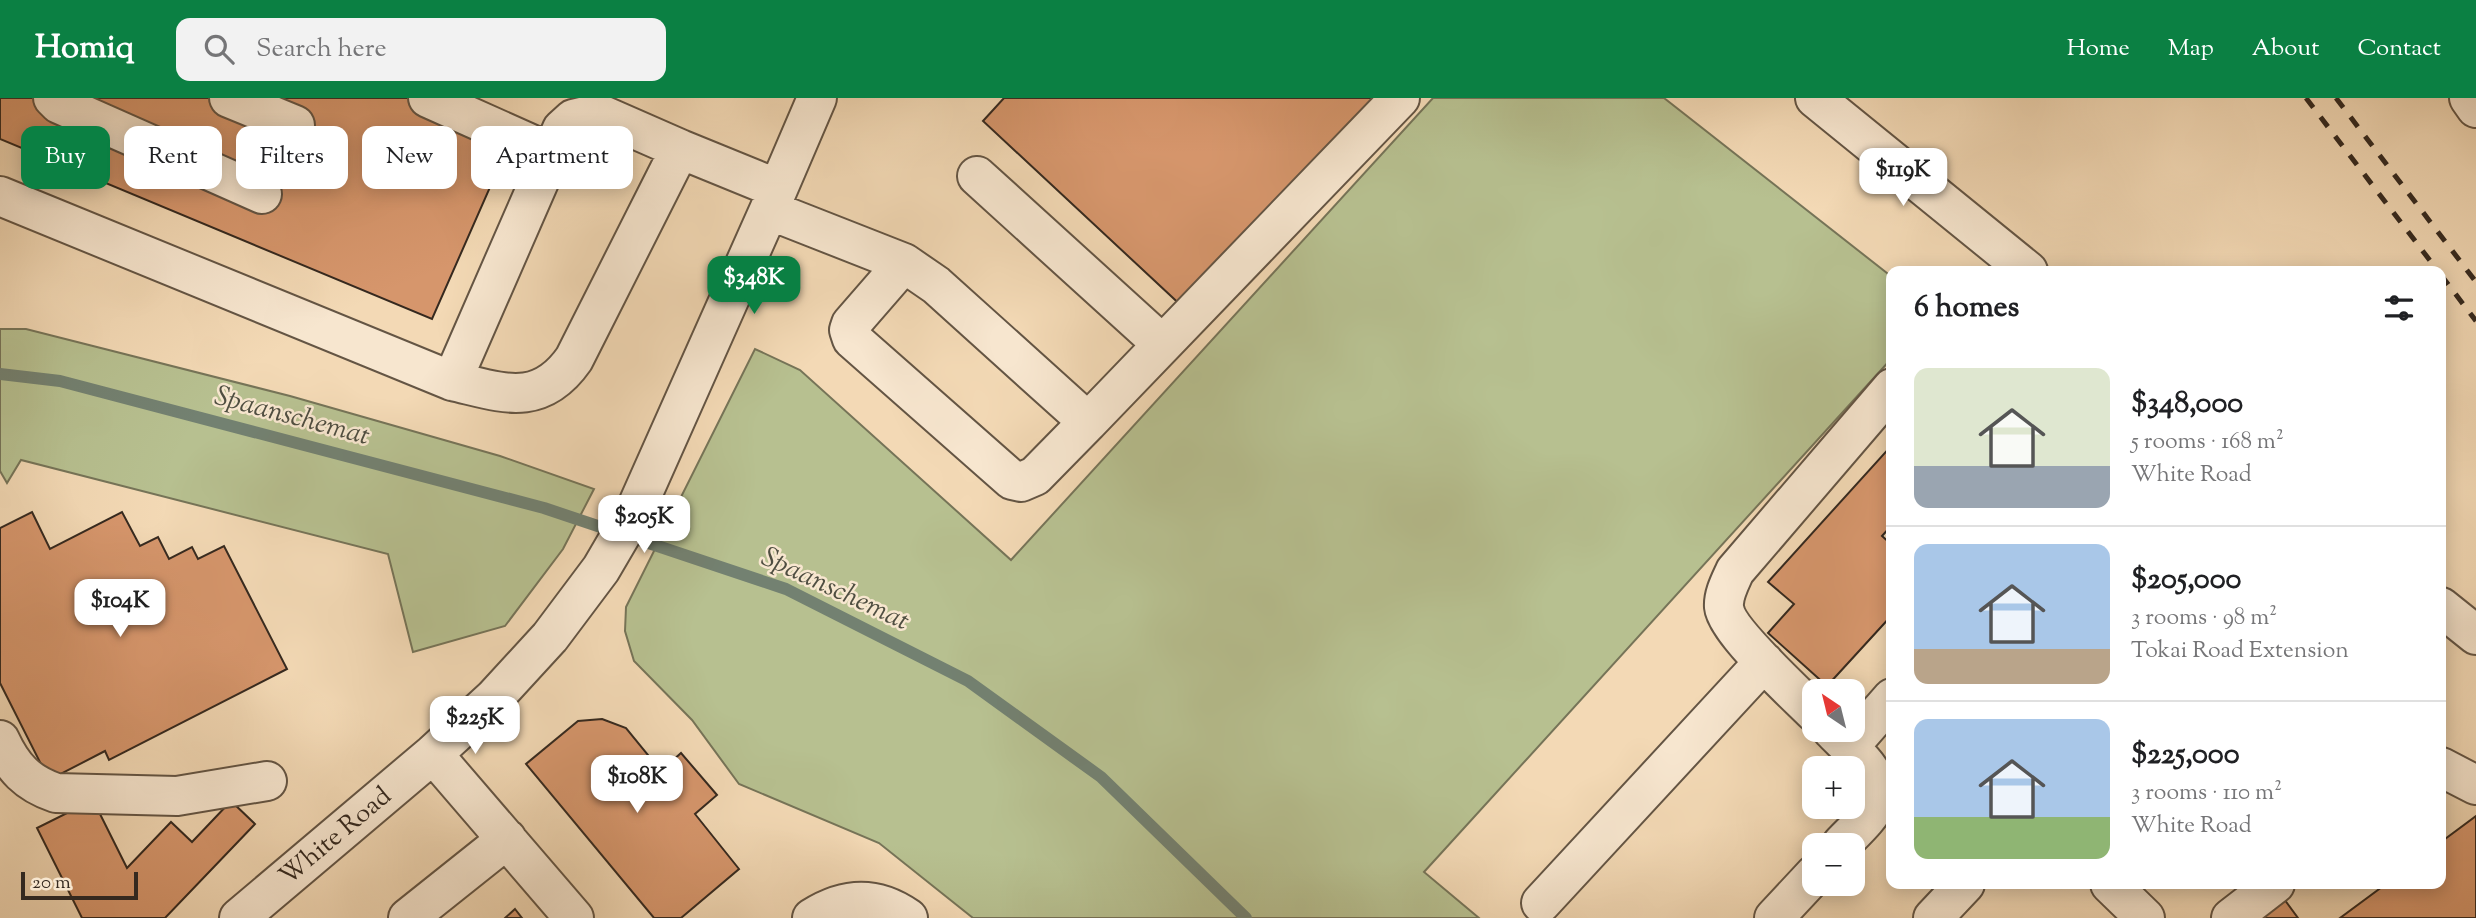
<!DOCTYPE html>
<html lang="en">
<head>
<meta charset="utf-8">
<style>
	body { margin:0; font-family:"Sorts Mill Goudy",serif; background:#f2f2f2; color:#202124; height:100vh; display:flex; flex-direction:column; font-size:26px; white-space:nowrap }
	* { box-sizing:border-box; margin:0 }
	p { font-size:23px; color:#757577 }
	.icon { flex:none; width:38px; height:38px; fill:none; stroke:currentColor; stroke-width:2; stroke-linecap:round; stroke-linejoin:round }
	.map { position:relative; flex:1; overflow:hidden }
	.sheet { position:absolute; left:1886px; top:168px; width:560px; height:623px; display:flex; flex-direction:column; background:#fff; border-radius:14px; box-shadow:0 4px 18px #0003 }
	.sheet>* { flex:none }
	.hud { position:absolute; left:21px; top:28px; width:665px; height:63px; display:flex; gap:14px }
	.needle { width:46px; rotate:325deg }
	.fabs { position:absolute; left:1802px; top:581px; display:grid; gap:14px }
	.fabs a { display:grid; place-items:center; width:63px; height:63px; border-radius:14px; background:#fff; box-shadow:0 4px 18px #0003; font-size:35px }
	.scale { position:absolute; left:21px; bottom:18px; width:117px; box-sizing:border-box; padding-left:7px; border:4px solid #35291f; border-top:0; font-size:19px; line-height:24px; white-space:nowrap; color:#35291f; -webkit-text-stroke:5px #f7e6cf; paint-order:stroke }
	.price { position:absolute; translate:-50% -60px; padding:0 16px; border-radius:14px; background:#fff; color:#222; font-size:23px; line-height:46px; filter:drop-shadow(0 2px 4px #0008) }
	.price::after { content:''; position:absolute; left:50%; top:42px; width:21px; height:16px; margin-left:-10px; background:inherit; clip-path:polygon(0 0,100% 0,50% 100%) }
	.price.selected { background:#0b8043; color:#fff }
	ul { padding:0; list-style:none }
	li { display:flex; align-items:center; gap:21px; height:175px; padding:0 28px }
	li+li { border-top:2px solid #e0e0e0 }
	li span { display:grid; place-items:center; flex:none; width:196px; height:140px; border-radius:14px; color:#555 }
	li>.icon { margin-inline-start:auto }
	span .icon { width:84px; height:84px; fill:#fffc; stroke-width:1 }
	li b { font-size:30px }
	h2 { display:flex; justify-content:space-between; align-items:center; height:84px; padding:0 28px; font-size:30px }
	.pill { padding:0 24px; border-radius:14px; background:#fff; box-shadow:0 4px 18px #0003; font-size:24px; line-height:63px }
	.pill.selected { background:#0b8043; color:#fff }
	header { display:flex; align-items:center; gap:42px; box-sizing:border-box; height:98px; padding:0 35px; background:#0b8043; color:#fff }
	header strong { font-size:33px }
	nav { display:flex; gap:38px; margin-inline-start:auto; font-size:24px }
	.search { width:490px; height:63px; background:#f2f2f2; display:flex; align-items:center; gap:18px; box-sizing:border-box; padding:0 24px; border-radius:14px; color:#757577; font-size:26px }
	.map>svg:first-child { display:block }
</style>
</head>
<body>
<header>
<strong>Homiq</strong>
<div class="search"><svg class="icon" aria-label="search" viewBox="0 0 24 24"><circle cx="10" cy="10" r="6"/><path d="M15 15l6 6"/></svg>Search here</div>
<nav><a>Home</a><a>Map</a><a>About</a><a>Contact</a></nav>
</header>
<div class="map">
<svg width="2476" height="820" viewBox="0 0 2476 820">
	<rect width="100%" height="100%" fill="#f3d9b5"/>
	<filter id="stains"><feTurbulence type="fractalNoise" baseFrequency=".00286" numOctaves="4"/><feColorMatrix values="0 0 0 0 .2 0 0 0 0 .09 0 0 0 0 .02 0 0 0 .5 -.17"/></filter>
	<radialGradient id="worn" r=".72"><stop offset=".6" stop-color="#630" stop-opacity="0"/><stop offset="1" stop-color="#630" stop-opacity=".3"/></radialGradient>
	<path fill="#b7c090" stroke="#767458" stroke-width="2" d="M 1433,0 L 1664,0 L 1892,179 L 1892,260 L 1424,774 L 1479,820 L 973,820 L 879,745 L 739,686 L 692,622 L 634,563 L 625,533 L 626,509 L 755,251 L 800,272 L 1011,462 Z
		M 0,231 L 26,231 L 290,298 L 500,358 L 594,391 L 563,451 L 505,528 L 413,554 L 388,456 L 21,362 L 7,385 L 0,373 Z"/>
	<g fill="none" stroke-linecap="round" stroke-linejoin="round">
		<path stroke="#738171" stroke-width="12" d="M 0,276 L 60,283 L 544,410 L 786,491 L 968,583 L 1101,679 L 1246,820"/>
	</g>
	<path fill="#d6966c" stroke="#35291f" stroke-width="2" d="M 0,0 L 472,0 L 520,21 L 432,221 L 0,41 Z
		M 1004,0 L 1383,0 L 1186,212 L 983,23 Z
		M 1892,347 L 1892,427 L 1882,438 L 1892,447 L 1892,517 L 1827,588 L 1768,535 L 1794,506 L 1768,484 Z
		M 32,414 L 50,451 L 122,414 L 140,448 L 158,439 L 169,461 L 192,449 L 198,461 L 224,448 L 287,571 L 109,662 L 105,653 L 49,682 L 0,585 L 0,430 Z
		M 602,621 L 626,630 L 661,673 L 681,655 L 717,697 L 695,716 L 739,771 L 681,820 L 654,820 L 526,666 L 578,623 Z
		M 93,702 L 127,770 L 171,724 L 192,744 L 231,703 L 255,726 L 165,820 L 82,820 L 37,730 Z
		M 2476,718 L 2476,820 L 2340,820 L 2386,786 L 2441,786 L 2441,744 Z
		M 2279,794 L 2298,820 L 2245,820 Z
		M 515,811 L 522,820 L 505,820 Z"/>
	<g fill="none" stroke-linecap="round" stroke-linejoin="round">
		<g stroke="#645544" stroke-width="42">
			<path id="minor" d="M 53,0 L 59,6 L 262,96
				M 229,0 L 295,27
				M 428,0 L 551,55
				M 1815,0 L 2028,173
				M 2469,0 L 2476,10
				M 680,51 L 778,91
				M 977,78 L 1162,246
				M 0,98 L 452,283 C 501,294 539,311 574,261 L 680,51 L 598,15 L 573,21 L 562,31 L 452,283
				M 769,112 L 904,165 L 936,187 L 1088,324 L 1400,0
				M 904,165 L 851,226 L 849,232 L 852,241 L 1012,382 L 1021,384 L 1035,378 L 1088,324
				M 2441,509 L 2476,537
				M 1815,615 C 1796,596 1726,532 1724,509 C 1723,497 1730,484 1735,473 L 1892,290
				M 1832,632 C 1847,648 1887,679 1877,704 C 1870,720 1852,735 1841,747
				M 0,642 C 13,670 27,685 56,695 L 177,698 L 267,683
				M 1849,649 L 1892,600
				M 433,656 L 574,820
				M 2441,669 L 2476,687
				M 2110,786 L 2145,820
				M 1541,805 L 1764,564
				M 239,820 L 433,656 L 494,600 L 550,539 L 601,471 L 635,413 L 769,112 L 817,0
				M 408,820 L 507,741
				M 812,820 C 845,799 875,797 908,820
				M 1774,820 L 1815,776
				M 1933,820 L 1965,786
				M 2231,820 L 2275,786"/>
		</g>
		<use href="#minor" stroke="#f7e6cf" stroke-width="38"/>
		<path stroke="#35291f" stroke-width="5" stroke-dasharray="12 12" stroke-linecap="butt" d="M 2306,0 L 2438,173
			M 2336,0 L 2476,184
			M 2441,177 L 2476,223"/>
	</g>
	<g text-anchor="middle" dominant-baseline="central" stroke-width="5" stroke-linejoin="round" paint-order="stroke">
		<g font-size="26" fill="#35291f" stroke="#f7e6cf">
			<text transform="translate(336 739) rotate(-40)">White Road</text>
		</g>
		<g font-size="28" font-style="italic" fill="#4f4e41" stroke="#f7e6cf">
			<text transform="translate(292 319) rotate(15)">Spaanschemat</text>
			<text transform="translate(835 492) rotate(25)">Spaanschemat</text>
		</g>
	</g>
	<rect width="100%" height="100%" filter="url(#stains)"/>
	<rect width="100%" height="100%" fill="url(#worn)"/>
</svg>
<div class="fabs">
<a><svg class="needle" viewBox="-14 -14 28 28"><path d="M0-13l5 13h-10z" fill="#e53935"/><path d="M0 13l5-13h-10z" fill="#757577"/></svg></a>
<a>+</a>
<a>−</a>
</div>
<div class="scale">20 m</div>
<b class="price" style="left:1903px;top:110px">$119K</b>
<b class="price selected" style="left:754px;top:218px">$348K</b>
<b class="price" style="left:644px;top:457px">$205K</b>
<b class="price" style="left:120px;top:541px">$104K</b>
<b class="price" style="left:475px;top:658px">$225K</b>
<b class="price" style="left:637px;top:717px">$108K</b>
<div class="hud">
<a class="pill selected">Buy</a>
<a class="pill">Rent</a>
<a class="pill">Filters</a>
<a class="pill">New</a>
<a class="pill">Apartment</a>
</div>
<section class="sheet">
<h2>6 homes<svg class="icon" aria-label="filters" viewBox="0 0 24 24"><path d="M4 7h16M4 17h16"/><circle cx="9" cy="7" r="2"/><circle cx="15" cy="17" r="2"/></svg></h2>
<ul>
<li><span style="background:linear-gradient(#dfe7d0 70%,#9aa5b1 0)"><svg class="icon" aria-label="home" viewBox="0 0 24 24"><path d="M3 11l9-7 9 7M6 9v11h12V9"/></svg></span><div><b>$348,000</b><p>5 rooms · 168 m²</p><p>White Road</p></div></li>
<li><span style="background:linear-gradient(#a9c7e8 75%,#b9a48a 0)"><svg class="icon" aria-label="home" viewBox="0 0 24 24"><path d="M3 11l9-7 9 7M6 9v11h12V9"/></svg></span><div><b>$205,000</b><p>3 rooms · 98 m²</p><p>Tokai Road Extension</p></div></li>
<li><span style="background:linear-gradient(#a9c7e8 70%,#8fb573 0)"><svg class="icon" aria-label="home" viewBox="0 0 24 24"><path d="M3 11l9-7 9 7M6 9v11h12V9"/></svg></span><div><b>$225,000</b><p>3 rooms · 110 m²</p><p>White Road</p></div></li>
</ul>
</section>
</div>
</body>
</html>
